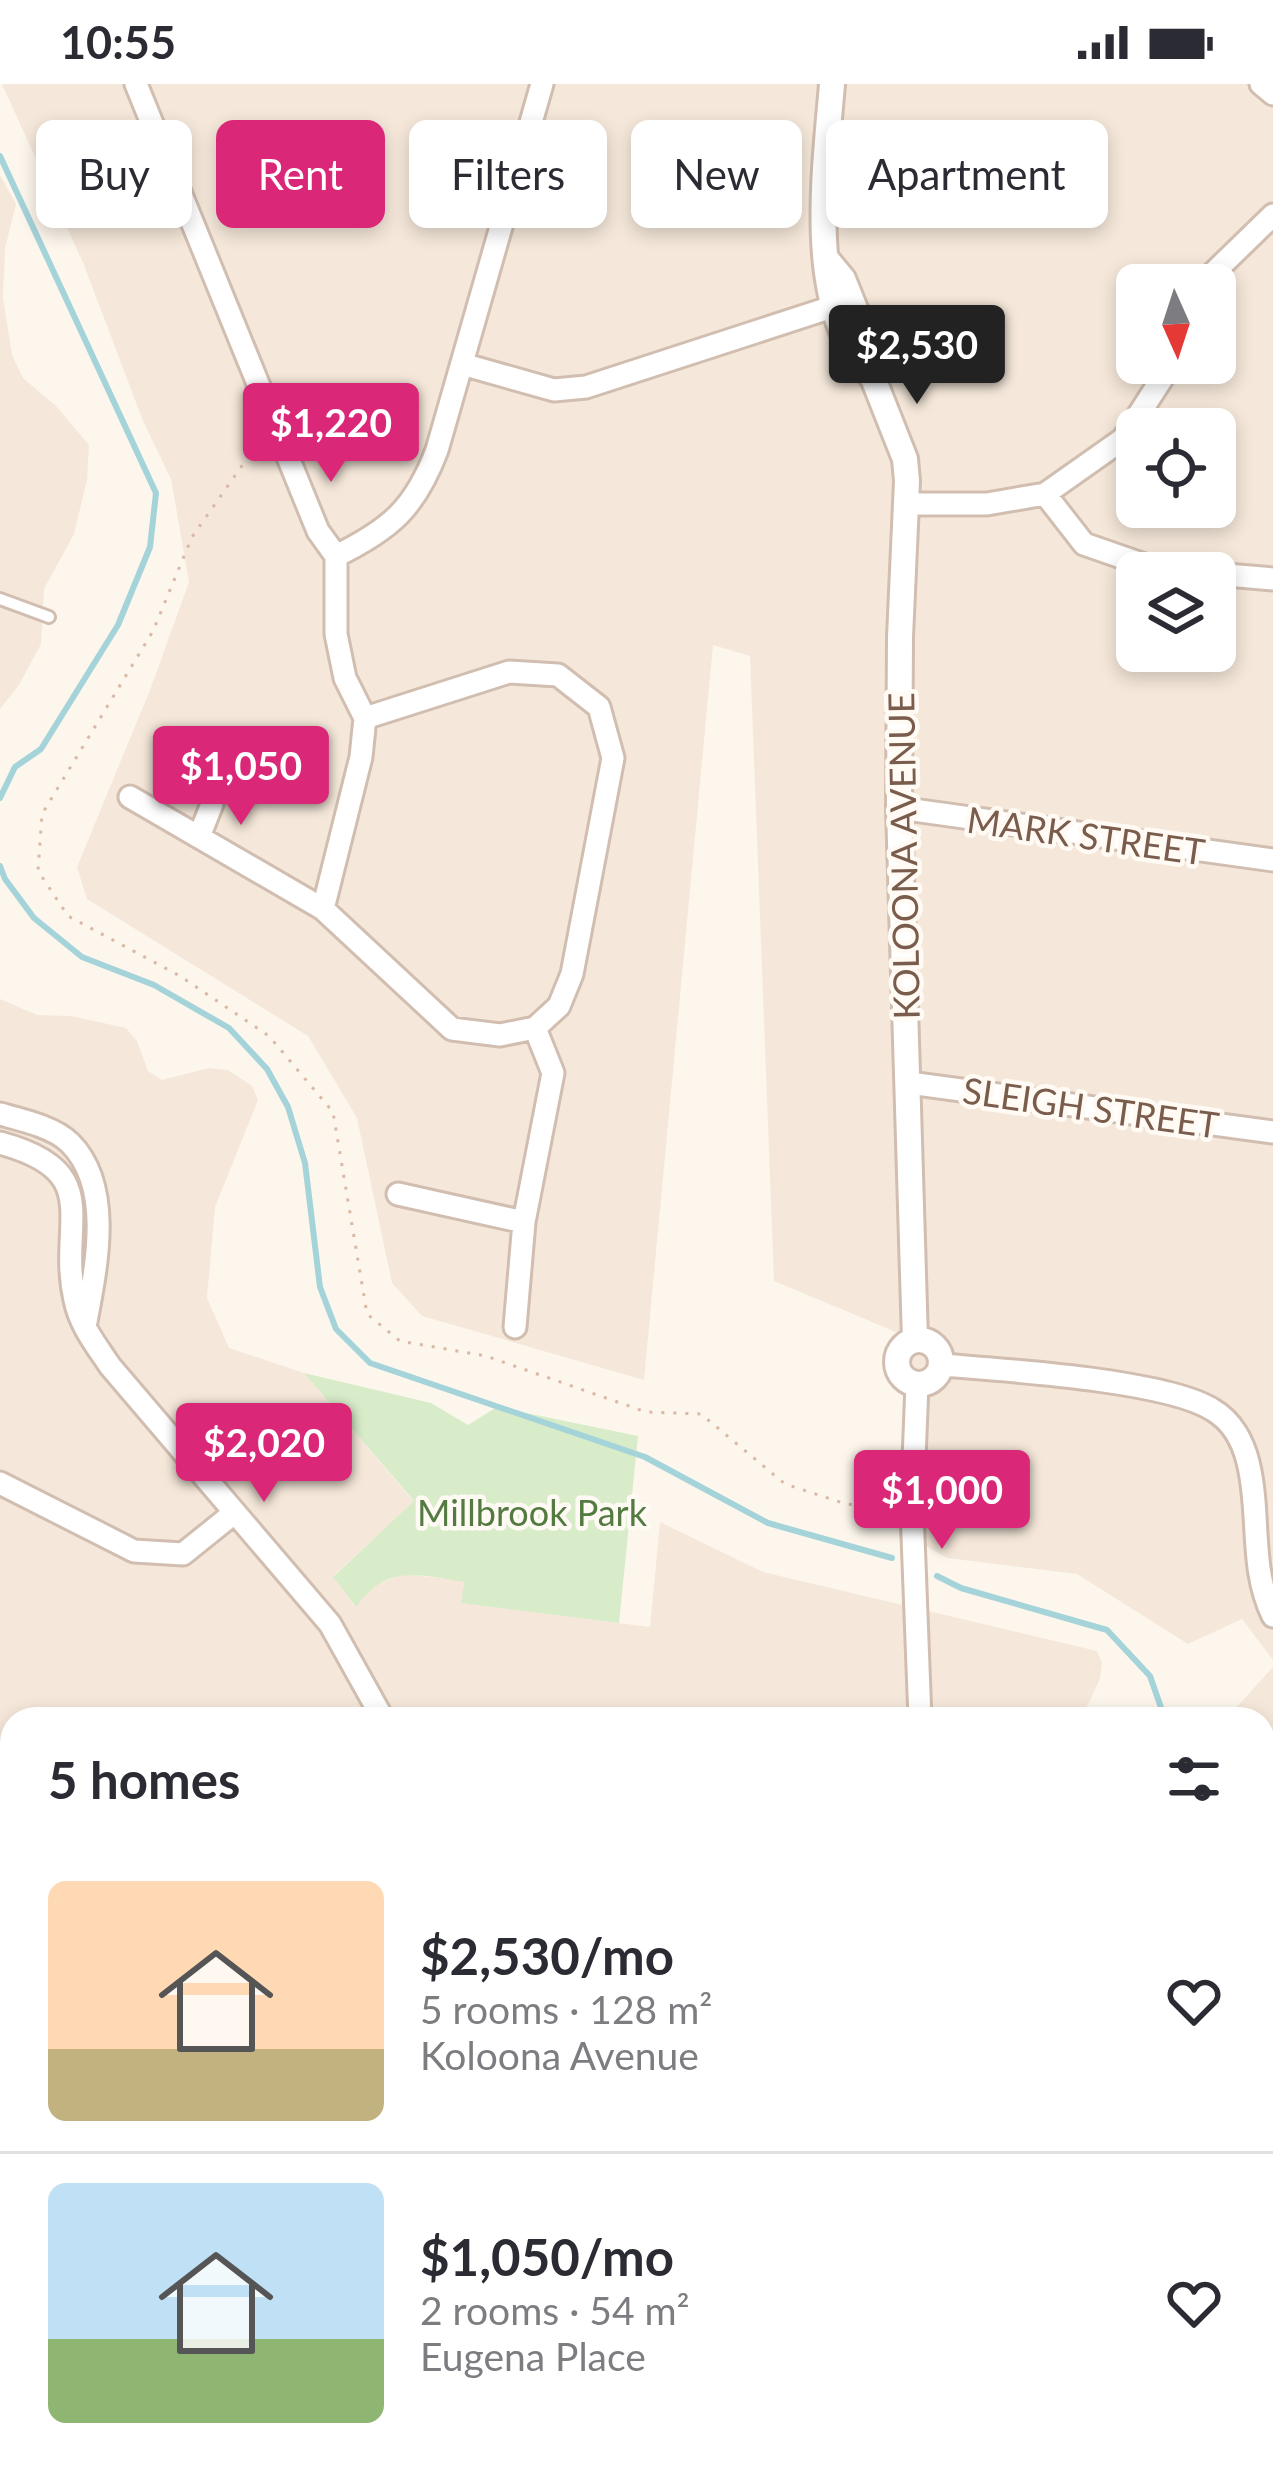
<!DOCTYPE html>
<html lang="en">
<head>
<meta charset="utf-8">
<style>
	body { margin:0; font-family:Lato,sans-serif; background:#f2f2f3; color:#2b2b33; height:100vh; display:flex; flex-direction:column; font-size:45px; white-space:nowrap }
	* { box-sizing:border-box; margin:0 }
	p { font-size:39px; color:#7c7c81 }
	.icon { flex:none; width:66px; height:66px; fill:none; stroke:currentColor; stroke-width:2; stroke-linecap:round; stroke-linejoin:round }
	.map { position:relative; flex:1; overflow:hidden }
	.sheet { position:absolute; left:0px; top:1623px; width:1275px; height:771px; display:flex; flex-direction:column; background:#fff; border-radius:36px 36px 0 0; box-shadow:0 6px 18px #0003 }
	.sheet>* { flex:none }
	.guide { position:absolute; left:36px; top:36px; width:1203px; height:108px; display:flex; gap:24px }
	.needle { width:78px; rotate:177deg }
	.fabs { position:absolute; left:1116px; top:180px; display:grid; gap:24px }
	.fabs a { display:grid; place-items:center; width:120px; height:120px; border-radius:18px; background:#fff; box-shadow:0 6px 18px #0003; font-size:60px }
	.price { position:absolute; translate:-50% -102px; padding:0 27px; border-radius:12px; background:#db2777; color:#fff; font-size:39px; line-height:78px; filter:drop-shadow(0 3px 6px #0008) }
	.price::after { content:''; position:absolute; left:50%; top:72px; width:36px; height:27px; margin-left:-18px; background:inherit; clip-path:polygon(0 0,100% 0,50% 100%) }
	.price.current { background:#222; color:#fff }
	ul { padding:0; list-style:none }
	li { display:flex; align-items:center; gap:36px; height:300px; padding:0 48px }
	li+li { border-top:3px solid #e1e1e2 }
	li span { display:grid; place-items:center; flex:none; width:336px; height:240px; border-radius:18px; color:#555 }
	li>.icon { margin-inline-start:auto }
	span .icon { width:144px; height:144px; fill:#fffc; stroke-width:1 }
	li b { font-size:51px }
	h2 { display:flex; justify-content:space-between; align-items:center; height:144px; padding:0 48px; font-size:51px }
	.chip { padding:0 42px; border-radius:18px; background:#fff; box-shadow:0 6px 18px #0003; font-size:42px; line-height:108px }
	.chip.current { background:#db2777; color:#fff }
	.status { display:flex; justify-content:space-between; align-items:center; height:84px; padding:0 60px; background:#fff; direction:ltr }
	.status svg { height:33px; fill:currentColor }
	.map>svg:first-child { display:block }
</style>
</head>
<body>
<div class="status"><b>10:55</b><svg viewBox="0 0 49 12"><path d="M0 12V9h3v3zM5 12V6h3v6zM10 12V3h3v9zM15 12V0h3v12zM26 1h20v11H26zM47 4h2v5h-2z"/></svg></div>
<div class="map">
<svg width="1273" height="2393" viewBox="0 0 1273 2393">
	<rect width="100%" height="100%" fill="#fdf6ec"/>
	<path fill="#f5e8da" fill-rule="evenodd" d="M 2,0 L 1273,0 L 1273,1576 L 1242,1535 L 1188,1560 L 1077,1490 L 947,1474 L 914,1455 L 909,1298 L 915,1256 L 774,1197 L 750,572 L 713,561 L 644,1296 L 422,1232 L 392,1199 L 357,1034 L 308,952 L 87,815 L 77,783 L 150,606 L 189,498 L 171,395 L 143,337 L 84,181 ZM 1137,201 L 1215,201 L 1215,279 L 1137,279 ZM 1137,345 L 1215,345 L 1215,423 L 1137,423 ZM 1137,489 L 1215,489 L 1215,567 L 1137,567 Z
		M 0,91 L 16,120 L 5,164 L 3,214 L 12,271 L 23,294 L 57,323 L 89,361 L 87,396 L 74,450 L 44,505 L 41,560 L 19,601 L 0,625 Z
		M 0,915 L 37,931 L 71,932 L 126,944 L 137,957 L 148,987 L 162,996 L 209,984 L 228,986 L 252,1002 L 258,1016 L 215,1123 L 207,1214 L 229,1264 L 304,1289 L 414,1418 L 333,1492 L 355,1523 L 371,1503 L 403,1490 L 464,1497 L 462,1519 L 650,1543 L 660,1438 L 763,1488 L 1097,1567 L 1102,1579 L 1100,1595 L 1081,1635 L 12,1635 L 12,2382 L 1263,2382 L 1263,1877 L 1273,1885 L 1273,2393 L 0,2393 Z
		M 1273,1583 L 1273,1706 L 1263,1697 L 1263,1635 L 1239,1635 L 1235,1625 Z"/>
	<path fill="#d8ecc9" d="M 304,1289 L 431,1319 L 468,1341 L 497,1323 L 638,1352 L 619,1539 L 461,1519 L 464,1498 C 417,1491 387,1480 356,1523 L 333,1493 L 414,1417 Z"/>
	<g fill="none" stroke-linecap="round" stroke-linejoin="round">
		<path stroke="#a5d3da" stroke-width="6" d="M 0,72 L 156,409 L 150,463 L 118,541 L 41,665 L 15,683 L 0,714
			M 0,782 L 5,795 L 34,834 L 82,873 L 154,901 L 229,944 L 267,985 L 288,1023 L 305,1079 L 320,1203 L 336,1245 L 370,1279 L 645,1373 L 768,1439 L 892,1474
			M 937,1492 L 961,1504 L 1107,1546 L 1150,1592 L 1165,1635
			M 1263,1834 L 1273,1836"/>
		<g stroke="#d1beb0" stroke-width="16">
			<path id="service" d="M 0,515 L 49,533"/>
		</g>
		<g stroke="#d1beb0" stroke-width="27">
			<path id="minor" d="M 136,0 L 318,447 L 336,472
				M 1261,0 L 1273,10
				M 1201,201 L 1273,131
				M 462,280 L 554,306 L 586,303 L 835,222
				M 1045,410 L 1123,355 L 1172,279
				M 907,420 L 987,420 L 1045,410 L 1084,460 L 1156,485 L 1199,489
				M 336,472 L 336,550 L 345,594 L 365,634 L 361,673 L 323,825 L 452,945 L 500,951 L 535,944 L 559,922 L 572,890 L 613,674 L 599,623 L 558,591 L 509,588 L 365,634
				M 336,472 C 391,445 415,424 437,366 L 542,0
				M 1215,490 L 1273,495
				M 130,713 L 323,825
				M 899,724 L 1273,776
				M 199,753 L 212,720
				M 909,999 L 1273,1048
				M 0,1030 C 22,1036 54,1043 70,1059 C 115,1104 95,1188 85,1243
				M 0,1059 C 108,1088 57,1139 75,1216 C 80,1241 96,1261 110,1282 L 330,1540 L 383,1635
				M 398,1110 L 524,1138
				M 515,1243 L 524,1138 L 553,989 L 535,944
				M 942,1281 C 1002,1286 1167,1296 1213,1326 C 1232,1337 1243,1358 1248,1378 C 1261,1430 1249,1483 1273,1532
				M 917,1300 L 912,1426 L 920,1635
				M 0,1399 L 134,1467 L 183,1470 L 234,1429
				M 1263,2091 L 1273,2097
				M 1263,2153 L 1273,2129
				M 273,2382 L 286,2393
				M 537,2393 L 538,2382"/>
		</g>
		<g stroke="#d1beb0" stroke-width="30">
			<path id="tertiary" d="M 832,0 C 825,87 804,228 873,294
				M 828,177 L 843,195 L 874,272 L 873,294 L 905,375 L 907,397 L 900,553 L 899,724 L 915,1256
				M897 1278a22 22 0 1 1 44 0a22 22 0 1 1-44 0Z"/>
		</g>
		<path stroke="#d9b8a5" stroke-width="3" stroke-dasharray="3 9" stroke-linecap="butt" d="M 260,366 L 248,373 L 192,453 L 153,547 L 42,730 L 38,787 L 68,832 L 180,892 L 269,952 L 333,1028 L 367,1230 L 400,1257 L 486,1272 L 646,1328 L 701,1330 L 785,1400 L 846,1420 L 893,1424"/>
		<use href="#service" stroke="#fff" stroke-width="10"/>
		<use href="#minor" stroke="#fff" stroke-width="21"/>
		<use href="#tertiary" stroke="#fff" stroke-width="24"/>
	</g>
	<g text-anchor="middle" dominant-baseline="central" stroke-width="9" stroke-linejoin="round" paint-order="stroke">
		<g font-size="36" fill="#7a5c4d" stroke="#fffaf3">
			<text transform="translate(1086 751) rotate(8)">MARK STREET</text>
			<text transform="translate(903 772) rotate(-91)">KOLOONA AVENUE</text>
			<text transform="translate(1091 1023) rotate(8)">SLEIGH STREET</text>
		</g>
		<g font-size="36" fill="#537a41" stroke="#fffaf3">
			<text x="532" y="1428">Millbrook Park</text>
		</g>
	</g>
</svg>
<div class="fabs">
<a><svg class="needle" viewBox="-14 -14 28 28"><path d="M0-13l5 13h-10z" fill="#e53935"/><path d="M0 13l5-13h-10z" fill="#7c7c81"/></svg></a>
<a><svg class="icon" aria-label="locate" viewBox="0 0 24 24"><circle cx="12" cy="12" r="6"/><path d="M12 2v4M12 18v4M2 12h4M18 12h4"/></svg></a>
<a><svg class="icon" aria-label="layers" viewBox="0 0 24 24"><path d="M12 4l9 5-9 5-9-5zM3 14l9 5 9-5"/></svg></a>
</div>
<b class="price current" style="left:917px;top:323px">$2,530</b>
<b class="price" style="left:331px;top:401px">$1,220</b>
<b class="price" style="left:241px;top:744px">$1,050</b>
<b class="price" style="left:264px;top:1421px">$2,020</b>
<b class="price" style="left:942px;top:1468px">$1,000</b>
<div class="guide">
<a class="chip">Buy</a>
<a class="chip current">Rent</a>
<a class="chip">Filters</a>
<a class="chip">New</a>
<a class="chip">Apartment</a>
</div>
<section class="sheet">
<h2>5 homes<svg class="icon" aria-label="filters" viewBox="0 0 24 24"><path d="M4 7h16M4 17h16"/><circle cx="9" cy="7" r="2"/><circle cx="15" cy="17" r="2"/></svg></h2>
<ul>
<li><span style="background:linear-gradient(#ffd9b3 70%,#c2b280 0)"><svg class="icon" aria-label="home" viewBox="0 0 24 24"><path d="M3 11l9-7 9 7M6 9v11h12V9"/></svg></span><div><b>$2,530/mo</b><p>5 rooms · 128 m²</p><p>Koloona Avenue</p></div><svg class="icon" aria-label="heart" viewBox="0 0 24 24"><path d="M12 20l-8-8c-3-5 5-10 8-4 3-6 11-1 8 4z"/></svg></li>
<li><span style="background:linear-gradient(#bfe0f5 65%,#8fb573 0)"><svg class="icon" aria-label="home" viewBox="0 0 24 24"><path d="M3 11l9-7 9 7M6 9v11h12V9"/></svg></span><div><b>$1,050/mo</b><p>2 rooms · 54 m²</p><p>Eugena Place</p></div><svg class="icon" aria-label="heart" viewBox="0 0 24 24"><path d="M12 20l-8-8c-3-5 5-10 8-4 3-6 11-1 8 4z"/></svg></li>
</ul>
</section>
</div>
</body>
</html>
